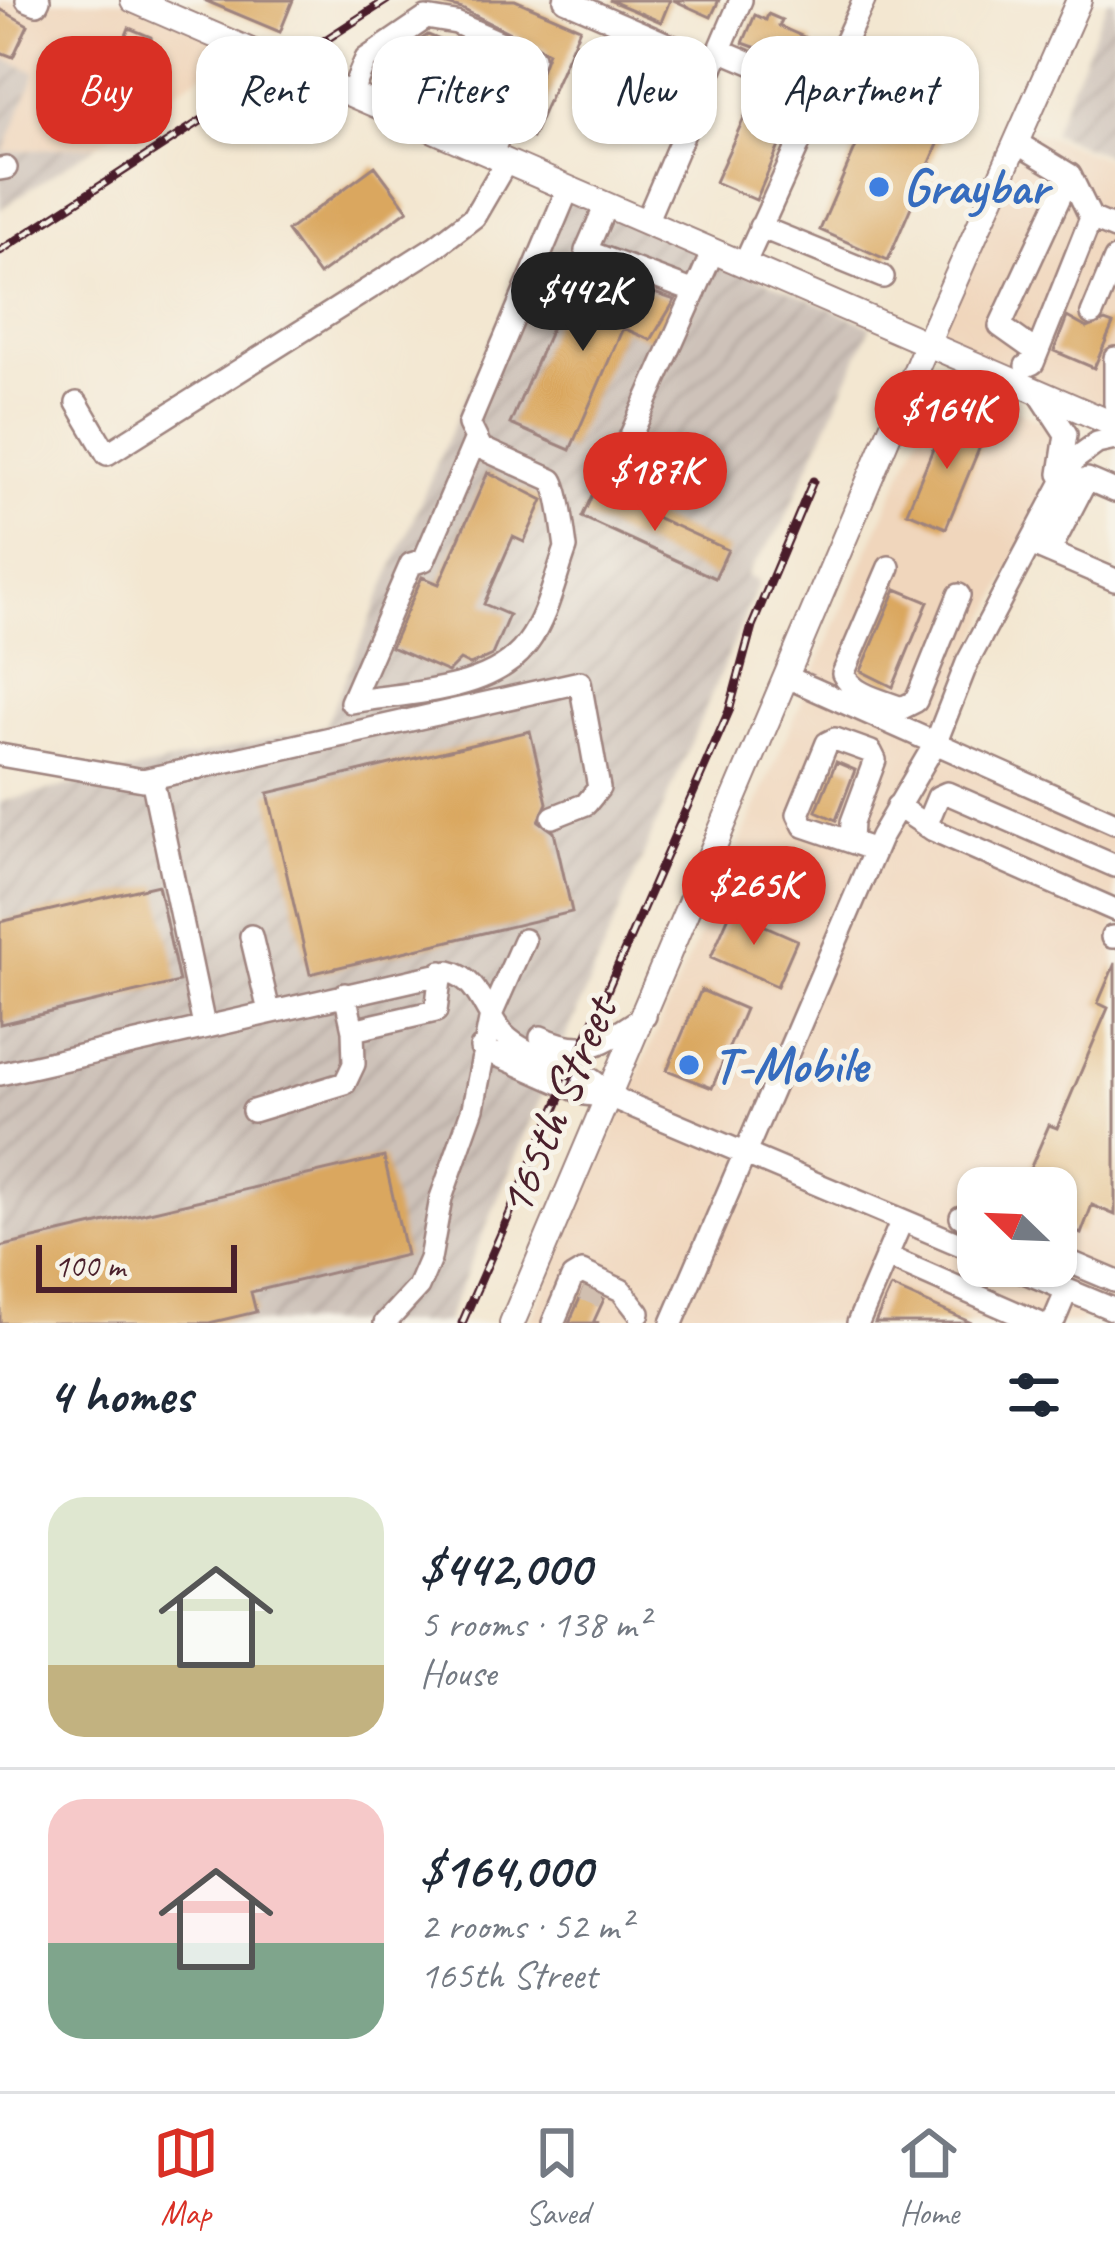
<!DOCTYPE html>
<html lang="en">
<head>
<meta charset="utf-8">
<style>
	body { margin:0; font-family:Caveat,sans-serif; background:#f2f2f3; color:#1f2937; height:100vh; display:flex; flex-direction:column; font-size:45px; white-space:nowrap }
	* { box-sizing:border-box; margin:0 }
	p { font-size:39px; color:#747a83 }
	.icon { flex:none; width:66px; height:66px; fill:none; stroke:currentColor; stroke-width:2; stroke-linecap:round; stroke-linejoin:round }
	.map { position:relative; height:1323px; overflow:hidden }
	.drawer { display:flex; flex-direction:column; background:#fff; flex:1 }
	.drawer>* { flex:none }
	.top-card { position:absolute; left:36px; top:36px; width:1044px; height:108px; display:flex; gap:24px }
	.needle { width:78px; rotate:293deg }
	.controls { position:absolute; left:957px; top:1167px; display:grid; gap:24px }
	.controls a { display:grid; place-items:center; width:120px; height:120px; border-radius:24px; background:#fff; box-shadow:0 3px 9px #0004; font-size:60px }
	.scale { position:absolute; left:36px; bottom:30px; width:201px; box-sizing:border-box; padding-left:12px; border:6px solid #4a1f2b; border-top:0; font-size:33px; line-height:42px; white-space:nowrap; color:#4a1f2b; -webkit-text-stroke:9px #f7f3e8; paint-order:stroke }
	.price { position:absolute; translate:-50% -102px; padding:0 27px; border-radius:42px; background:#d93025; color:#fff; font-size:39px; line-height:78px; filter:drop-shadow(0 3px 6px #0008) }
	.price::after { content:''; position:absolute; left:50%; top:72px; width:36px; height:27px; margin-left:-18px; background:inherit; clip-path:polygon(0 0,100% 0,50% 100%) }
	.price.current { background:#222; color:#fff }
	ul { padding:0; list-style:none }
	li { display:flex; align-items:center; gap:36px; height:300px; padding:0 48px }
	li+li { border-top:3px solid #e0e1e3 }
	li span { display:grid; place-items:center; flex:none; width:336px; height:240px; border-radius:36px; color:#555 }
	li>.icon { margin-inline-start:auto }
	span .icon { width:144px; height:144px; fill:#fffc; stroke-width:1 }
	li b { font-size:51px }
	h2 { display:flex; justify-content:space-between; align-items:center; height:144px; padding:0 48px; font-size:51px }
	.pill { padding:0 42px; border-radius:36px; background:#fff; box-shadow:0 3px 9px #0004; font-size:42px; line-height:108px }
	.pill.current { background:#d93025; color:#fff }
	.tab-bar { display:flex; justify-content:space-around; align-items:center; height:168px; border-top:3px solid #e0e1e3; background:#fff; font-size:33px; color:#747a83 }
	.tab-bar a { display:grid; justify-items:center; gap:6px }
	.tab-bar .current { color:#d93025 }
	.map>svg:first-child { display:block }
</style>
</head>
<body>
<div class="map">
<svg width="1115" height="1323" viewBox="0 0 1115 1323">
	<defs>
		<pattern id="industrial-furrows" width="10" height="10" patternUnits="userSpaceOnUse" patternTransform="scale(3)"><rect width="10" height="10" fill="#cec2b9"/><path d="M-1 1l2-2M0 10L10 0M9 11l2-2" fill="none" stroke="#b2a69f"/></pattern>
	</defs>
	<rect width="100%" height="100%" fill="#f7f3e8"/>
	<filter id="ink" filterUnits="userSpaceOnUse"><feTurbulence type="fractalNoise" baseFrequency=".00833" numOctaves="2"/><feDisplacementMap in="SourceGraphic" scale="24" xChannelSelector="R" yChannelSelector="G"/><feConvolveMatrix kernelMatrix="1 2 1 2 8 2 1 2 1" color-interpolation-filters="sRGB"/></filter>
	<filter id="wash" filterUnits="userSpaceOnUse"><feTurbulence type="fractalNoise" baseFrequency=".004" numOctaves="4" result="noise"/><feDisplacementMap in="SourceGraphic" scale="48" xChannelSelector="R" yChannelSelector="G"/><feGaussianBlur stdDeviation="2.7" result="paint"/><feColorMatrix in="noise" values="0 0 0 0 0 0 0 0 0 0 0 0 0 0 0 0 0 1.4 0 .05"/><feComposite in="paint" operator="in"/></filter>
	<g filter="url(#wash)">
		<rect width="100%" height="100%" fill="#f3e7d1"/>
		<path fill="#f0d6bc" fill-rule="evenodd" d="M 0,0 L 127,0 L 239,48 L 97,145 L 3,152 L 36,73 L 0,57 Z
			M 1029,130 L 1115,163 L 1115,419 L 934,343 Z
			M 956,384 L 1055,427 L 1061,441 L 1044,499 L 926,748 L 1115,830 L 1115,1322 L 1091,1315 L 1077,1323 L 529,1323 L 936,396 ZM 978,1188 L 1056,1188 L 1056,1266 L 978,1266 Z"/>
		<path fill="url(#industrial-furrows)" d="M 1108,0 L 1115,0 L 1115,159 L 1052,133 Z
			M 0,57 L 36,72 L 4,152 L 97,145 L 0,209 Z
			M 554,190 L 871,326 L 783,524 L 746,575 L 759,582 L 445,1323 L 0,1323 L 0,802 L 325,726 Z"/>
		<g id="blocks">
			<path fill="#daa75f" d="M 204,0 L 293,0 L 280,32 Z
				M 429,0 L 515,0 L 580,28 L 532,138 L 518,131 L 548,52 L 462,9 Z
				M 609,0 L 670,0 L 661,22 Z
				M 673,0 L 719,0 L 711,17 Z
				M 0,9 L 28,25 L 13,57 L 0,52 Z
				M 768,14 L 782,20 L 779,26 L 813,41 L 802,64 L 743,43 L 755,15 L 766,20 Z
				M 129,28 L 151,37 L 155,57 L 149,72 L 140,68 L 126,102 L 103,93 Z
				M 428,35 L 504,67 L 484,115 L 389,74 L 396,56 Z
				M 857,74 L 951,114 L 888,260 L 820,230 L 857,144 L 831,133 Z
				M 758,87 L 797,104 L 756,200 L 715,182 Z
				M 375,166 L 408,210 L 319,275 L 287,231 Z
				M 592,272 L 675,300 L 651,340 L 623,328 L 570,450 L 510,424 L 569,287 L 583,293 Z
				M 1067,317 L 1087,328 L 1105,321 L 1113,324 L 1094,368 L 1054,351 Z
				M 947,415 L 986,432 L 946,528 L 907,512 Z
				M 488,472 L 543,500 L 524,542 L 513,537 L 484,604 L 509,615 L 492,655 L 470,665 L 460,660 L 448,672 L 391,647 L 422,577 L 439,584 Z
				M 595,489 L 728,550 L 715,578 L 582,517 Z
				M 896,589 L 928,602 L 893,687 L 861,671 Z
				M 530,731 L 547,803 L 539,821 L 554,832 L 572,912 L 310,974 L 268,793 Z
				M 836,762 L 855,770 L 836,820 L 816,811 Z
				M 158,885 L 179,982 L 0,1024 L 0,922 Z
				M 731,911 L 797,940 L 777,986 L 711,957 Z
				M 1115,963 L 1115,1215 L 1092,1205 L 1081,1234 L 1056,1224 L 1063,1193 L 1027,1176 L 1049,1125 L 1057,1128 L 1108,1008 L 1098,1003 Z
				M 701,990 L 745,1009 L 712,1088 L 667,1070 Z
				M 384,1157 L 406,1255 L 251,1292 L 256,1312 L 209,1323 L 0,1323 L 0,1247 Z
				M 891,1287 L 972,1323 L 875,1323 Z
				M 584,1289 L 604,1299 L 594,1321 L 599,1323 L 569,1323 Z"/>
		</g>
	</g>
	<g filter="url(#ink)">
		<use href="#blocks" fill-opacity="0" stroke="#9e837e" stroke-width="3"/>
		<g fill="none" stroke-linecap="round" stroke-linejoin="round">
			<path stroke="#d1bfb0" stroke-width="21" stroke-dasharray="21 10" stroke-linecap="butt" d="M 583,1289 L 604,1298"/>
			<g stroke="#9e837e" stroke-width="26">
				<path id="minor" d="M 27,0 L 37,4 L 39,0
					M 565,0 L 713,64
					M 720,50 L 819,92
					M 351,94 L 366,59 L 426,18 L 456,23 L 533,57 L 491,155
					M 1017,143 L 1070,175 L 1091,218 L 1033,363 L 1026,366
					M 0,169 L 6,168
					M 606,205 L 586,251 L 695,292
					M 1091,218 L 1115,228
					M 646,222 L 741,0
					M 760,227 L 883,277
					M 744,265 L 864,0
					M 1092,314 L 1115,259
					M 1031,348 L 1000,326 L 1070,175
					M 1115,358 L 1115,404
					M 1039,393 L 1066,434 L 1060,474
					M 77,403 L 107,454 L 435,247 L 474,217 L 506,162
					M 474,443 L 424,560 L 411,564 L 351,702 C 406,692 491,693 527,644 C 547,618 555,578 566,548 C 564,534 559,490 552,480 L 481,448 L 469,424 L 568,189
					M 611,480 L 713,251
					M 1040,548 L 1115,580
					M 1049,552 L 1087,479 L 1115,491
					M 889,567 L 843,674 C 853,695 881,700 902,708 L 916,701 L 959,595
					M 787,677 L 1115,823
					M 0,755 L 143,780 L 580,682 L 599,788 L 586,804 L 553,817
					M 152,778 L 204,1026
					M 897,806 L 933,830 L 1115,910
					M 926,826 L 938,797 L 947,793 L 1115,866
					M 851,841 L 852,822 L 875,760 L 871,752 L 835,739 L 827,743 L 798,814 L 804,826 L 875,850
					M 251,936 L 269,1011
					M 1112,937 L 1115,937
					M 345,994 L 353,1030 L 436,1011 L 441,972
					M 541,1037 C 590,1059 603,1042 645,1016
					M 481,1048 L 585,1094 L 611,1097 L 978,1252
					M 0,1074 L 449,972 C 479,978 485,1015 504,1035 C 532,1063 581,1061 611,1097
					M 253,1111 L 345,1083 L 354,1064 L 353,1030
					M 961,1217 L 978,1224
					M 886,1256 L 1039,1323
					M 1056,1256 L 1115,1281
					M 1010,1266 L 1115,1310
					M 385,1323 L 418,1287 L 430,1259 L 441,1198 L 473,1108 L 491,1015 L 524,940
					M 553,1323 L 572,1278 L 582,1272 L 621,1290 L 639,1313
					M 672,1323 L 881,836 L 936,742 L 967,663 L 1075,459 L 1097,443 L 1115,439
					M 858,1323 L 902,1220
					M 1053,1323 L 1067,1290"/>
			</g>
			<g stroke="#9e837e" stroke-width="28">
				<path id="major" d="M 133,0 L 1115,425
					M 512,1323 L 926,346 L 1079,0"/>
			</g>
			<use href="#minor" stroke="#fff" stroke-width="21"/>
			<use href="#major" stroke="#fff" stroke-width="24"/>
			<g stroke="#4a1f2b" stroke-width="9">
				<path id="rail" d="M 0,251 L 387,0
					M 462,1323 L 729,711 L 752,626 L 813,481"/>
			</g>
			<use href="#rail" stroke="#f7f3e8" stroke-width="4.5" stroke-dasharray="14" stroke-linecap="butt"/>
		</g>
	</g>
	<g fill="#3f7fe0" stroke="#f7f3e8" stroke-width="4.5">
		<circle cx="879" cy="187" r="12"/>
		<circle cx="689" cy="1065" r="12"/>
	</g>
	<g text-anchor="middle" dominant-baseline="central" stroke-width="10" stroke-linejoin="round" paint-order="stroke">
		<g font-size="51" font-weight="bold" fill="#366cbe" stroke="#f7f3e8" text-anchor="start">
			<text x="903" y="187">Graybar</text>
			<text x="713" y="1065">T-Mobile</text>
		</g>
		<g font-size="51" fill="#4a1f2b" stroke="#f7f3e8">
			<text transform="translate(556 1107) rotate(-67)">165th Street</text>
		</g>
	</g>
</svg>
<div class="controls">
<a><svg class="needle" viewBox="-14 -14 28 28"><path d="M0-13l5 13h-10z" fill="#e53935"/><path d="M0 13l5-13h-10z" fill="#747a83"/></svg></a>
</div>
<div class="scale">100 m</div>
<b class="price current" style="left:583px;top:354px">$442K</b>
<b class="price" style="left:947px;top:472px">$164K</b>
<b class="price" style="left:655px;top:534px">$187K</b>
<b class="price" style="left:754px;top:948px">$265K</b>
<div class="top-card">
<a class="pill current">Buy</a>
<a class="pill">Rent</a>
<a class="pill">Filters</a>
<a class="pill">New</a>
<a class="pill">Apartment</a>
</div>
</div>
<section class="drawer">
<h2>4 homes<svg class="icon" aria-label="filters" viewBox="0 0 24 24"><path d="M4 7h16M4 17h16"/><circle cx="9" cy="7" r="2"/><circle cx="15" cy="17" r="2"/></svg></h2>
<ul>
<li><span style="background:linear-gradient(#dfe7d0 70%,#c2b280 0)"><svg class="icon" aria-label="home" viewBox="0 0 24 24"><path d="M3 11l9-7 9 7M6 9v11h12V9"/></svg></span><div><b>$442,000</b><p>5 rooms · 138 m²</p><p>House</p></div></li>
<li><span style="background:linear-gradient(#f6c9c9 60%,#7fa58c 0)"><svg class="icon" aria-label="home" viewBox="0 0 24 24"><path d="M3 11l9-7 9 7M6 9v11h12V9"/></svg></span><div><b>$164,000</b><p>2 rooms · 52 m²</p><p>165th Street</p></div></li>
</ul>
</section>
<nav class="tab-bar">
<a class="current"><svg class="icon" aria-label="map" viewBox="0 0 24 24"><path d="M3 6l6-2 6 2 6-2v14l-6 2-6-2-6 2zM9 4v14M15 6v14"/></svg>Map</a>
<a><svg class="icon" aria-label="saved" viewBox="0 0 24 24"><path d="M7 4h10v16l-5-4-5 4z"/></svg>Saved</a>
<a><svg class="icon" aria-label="home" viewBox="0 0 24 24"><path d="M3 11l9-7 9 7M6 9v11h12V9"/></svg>Home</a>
</nav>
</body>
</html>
